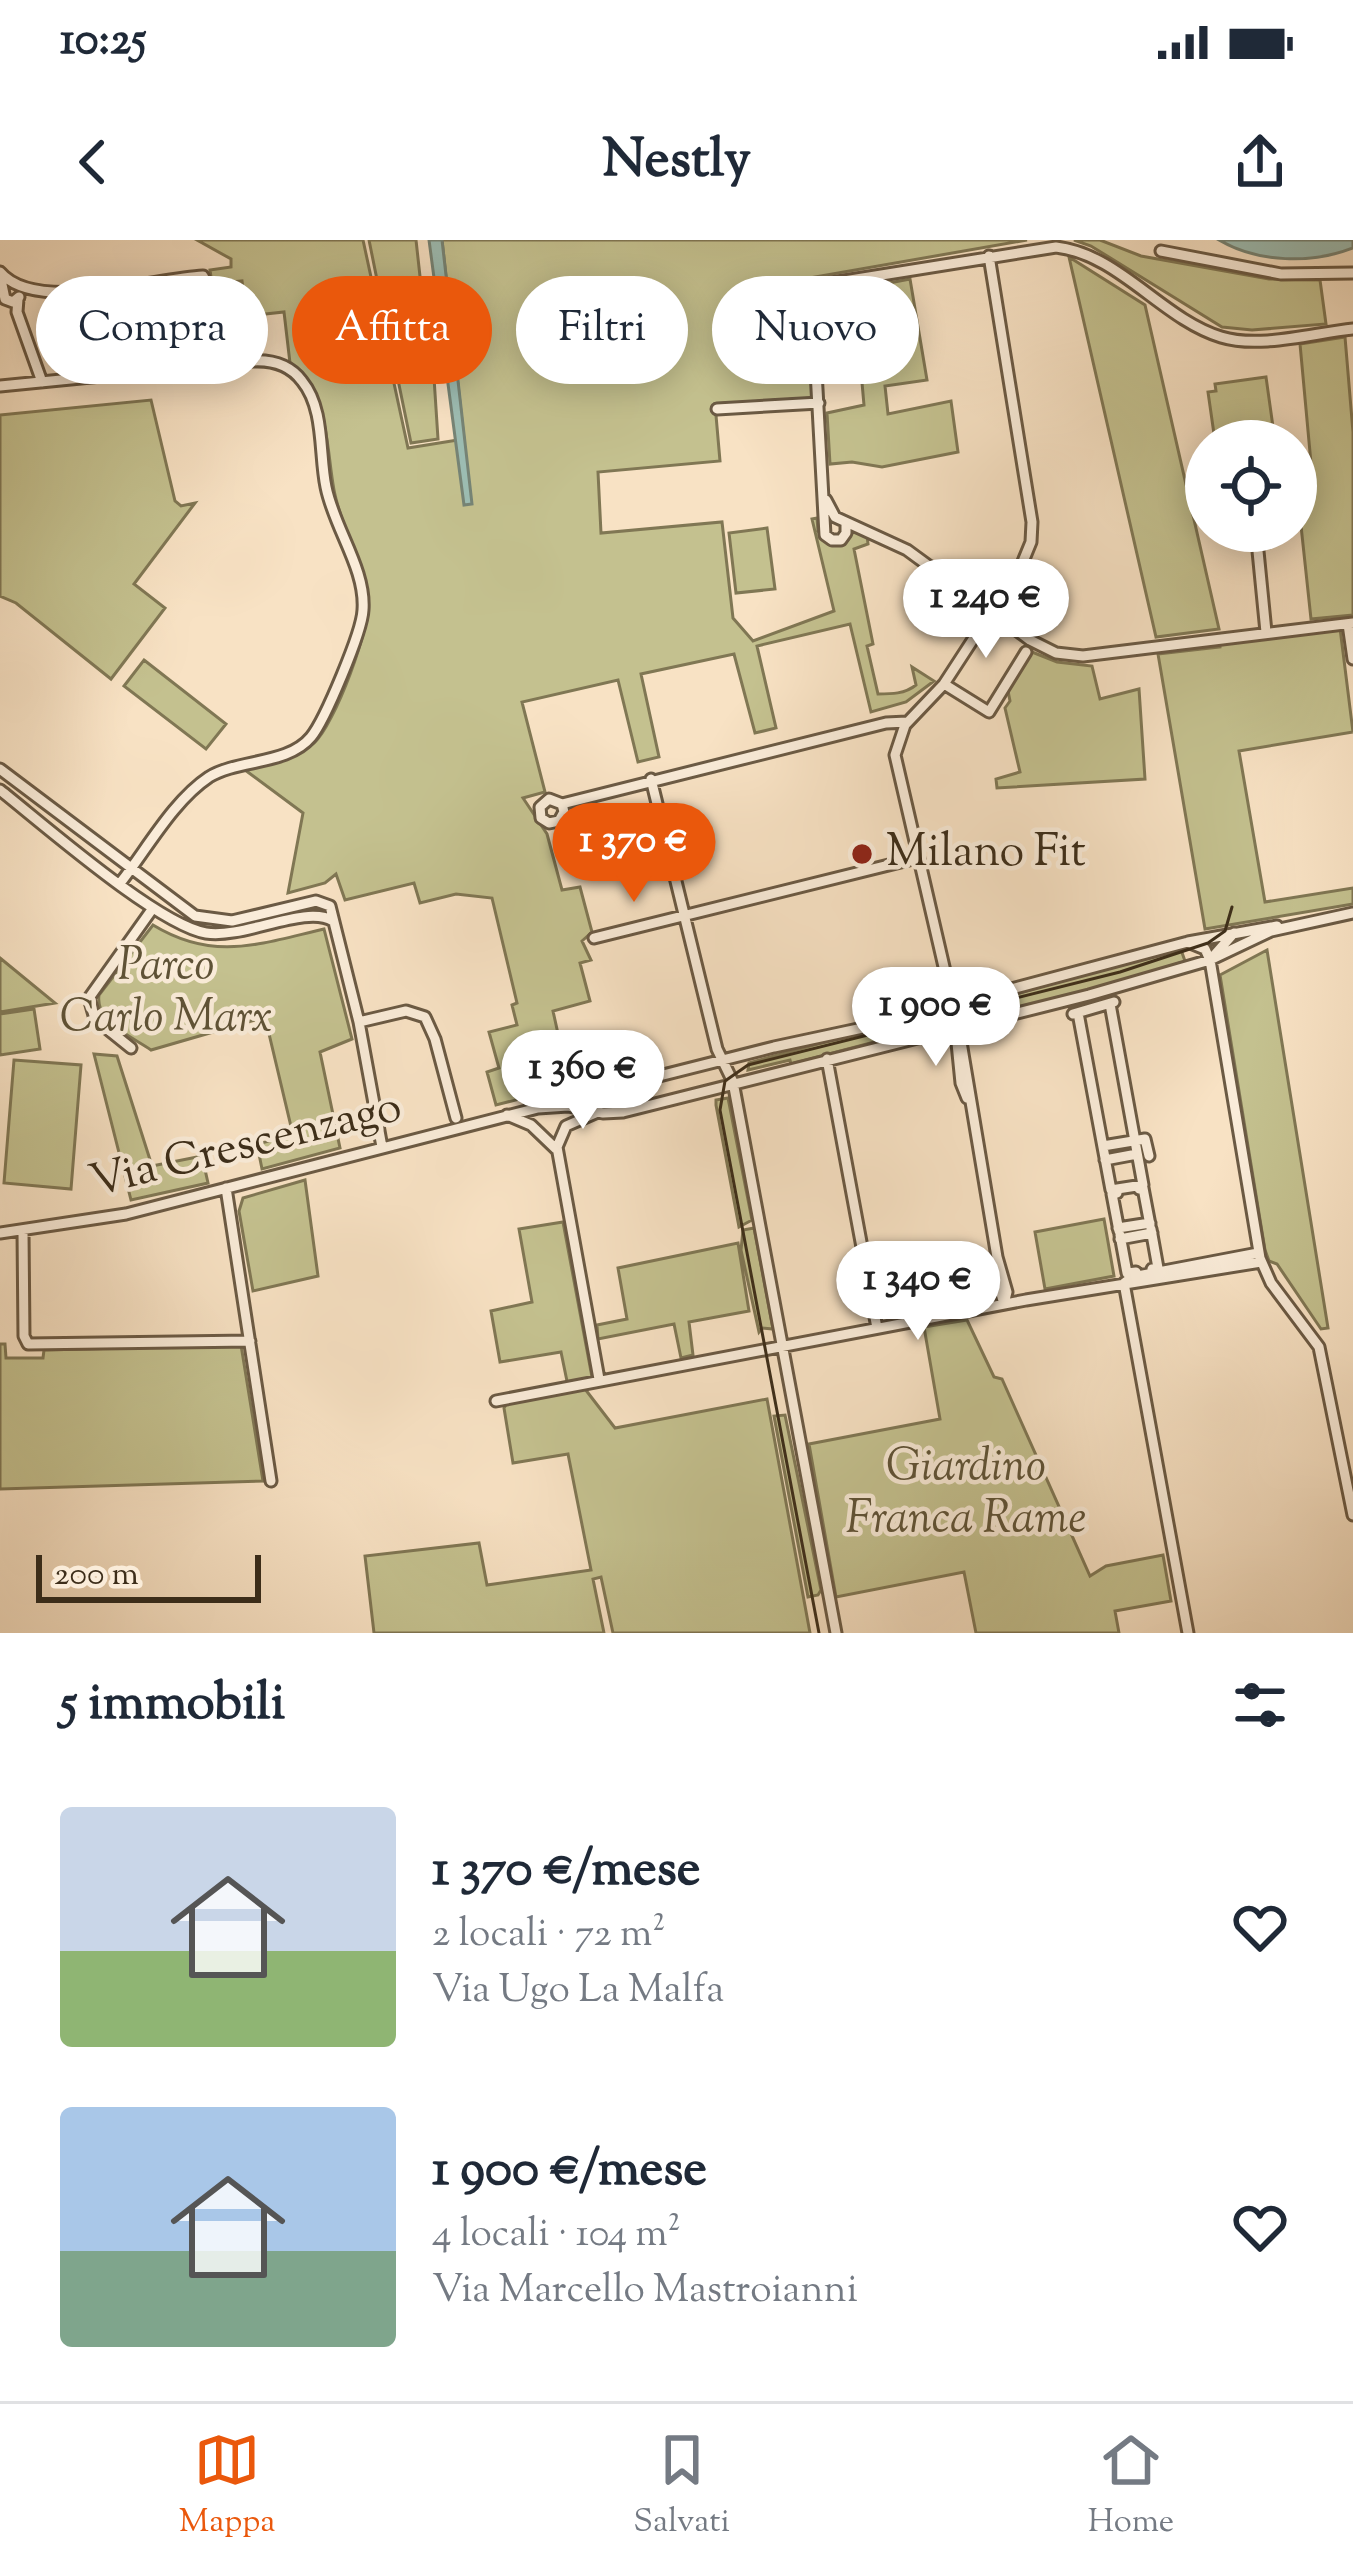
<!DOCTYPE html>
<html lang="it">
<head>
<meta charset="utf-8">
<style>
	body { margin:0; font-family:"Sorts Mill Goudy",serif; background:#f6f6f7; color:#1f2937; height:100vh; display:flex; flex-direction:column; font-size:45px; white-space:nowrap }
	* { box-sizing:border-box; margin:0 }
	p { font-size:39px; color:#747a83 }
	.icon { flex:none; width:66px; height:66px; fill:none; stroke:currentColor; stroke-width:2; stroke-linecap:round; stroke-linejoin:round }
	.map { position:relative; height:1393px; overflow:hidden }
	.side { display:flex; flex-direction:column; background:#fff; flex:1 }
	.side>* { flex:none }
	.banner { position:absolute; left:36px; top:36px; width:1281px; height:108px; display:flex; gap:24px }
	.buttons { position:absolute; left:1185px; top:180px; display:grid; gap:24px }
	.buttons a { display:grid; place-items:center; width:132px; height:132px; border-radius:50%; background:#fff; box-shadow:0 6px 30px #0003; font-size:60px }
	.scale { position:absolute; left:36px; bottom:30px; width:225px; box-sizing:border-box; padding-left:12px; border:6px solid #3c2d19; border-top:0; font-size:33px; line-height:42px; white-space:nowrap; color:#3c2d19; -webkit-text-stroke:9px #faecd9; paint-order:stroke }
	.price { position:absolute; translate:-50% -102px; padding:0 27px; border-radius:42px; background:#fff; color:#222; font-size:39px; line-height:78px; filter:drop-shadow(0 3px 6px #0008) }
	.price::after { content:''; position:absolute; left:50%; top:72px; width:36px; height:27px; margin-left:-18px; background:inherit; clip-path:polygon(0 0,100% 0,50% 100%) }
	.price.selected { background:#ea580c; color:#fff }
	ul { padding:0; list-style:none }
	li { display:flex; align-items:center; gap:36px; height:300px; padding:0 60px }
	li span { display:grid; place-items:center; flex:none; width:336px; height:240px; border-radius:12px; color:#555 }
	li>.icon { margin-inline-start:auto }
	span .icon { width:144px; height:144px; fill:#fffc; stroke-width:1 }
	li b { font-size:51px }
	h2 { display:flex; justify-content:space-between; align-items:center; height:144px; padding:0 60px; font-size:51px }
	.tag { padding:0 42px; border-radius:54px; background:#fff; box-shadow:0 6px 30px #0003; font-size:42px; line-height:108px }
	.tag.selected { background:#ea580c; color:#fff }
	.status { display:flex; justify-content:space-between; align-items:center; height:84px; padding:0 60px; background:#fff; direction:ltr }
	.status svg { height:33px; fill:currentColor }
	header { display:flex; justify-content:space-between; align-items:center; height:156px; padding:0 60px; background:#fff; font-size:54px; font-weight:700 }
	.dock { display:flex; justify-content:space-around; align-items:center; height:168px; border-top:3px solid #e0e1e3; background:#fff; font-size:33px; color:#747a83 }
	.dock a { display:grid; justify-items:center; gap:6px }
	.dock .selected { color:#ea580c }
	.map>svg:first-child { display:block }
</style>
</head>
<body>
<div class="status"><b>10:25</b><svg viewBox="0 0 49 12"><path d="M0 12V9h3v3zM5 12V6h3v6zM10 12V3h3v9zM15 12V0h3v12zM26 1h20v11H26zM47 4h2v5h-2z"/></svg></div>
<header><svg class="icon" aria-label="back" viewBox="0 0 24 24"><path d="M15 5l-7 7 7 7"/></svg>Nestly<svg class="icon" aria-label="share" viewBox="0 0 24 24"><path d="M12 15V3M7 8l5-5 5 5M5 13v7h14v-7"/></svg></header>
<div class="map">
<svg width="1353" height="1393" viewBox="0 0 1353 1393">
	<rect width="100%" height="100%" fill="#f8e2c4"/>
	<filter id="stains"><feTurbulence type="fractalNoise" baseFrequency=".00167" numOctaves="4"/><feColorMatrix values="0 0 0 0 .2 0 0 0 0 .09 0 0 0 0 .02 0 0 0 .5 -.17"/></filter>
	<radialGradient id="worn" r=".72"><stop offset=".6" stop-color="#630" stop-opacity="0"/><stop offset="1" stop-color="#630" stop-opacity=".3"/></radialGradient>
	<path fill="#c4c18f" stroke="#807754" stroke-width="3" d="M 197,0 L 363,0 L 408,208 L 464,199 L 442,0 L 1027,0 L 809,38 L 806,46 L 813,158 L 715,164 L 720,221 L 598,232 L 601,293 L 722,282 L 733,378 L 753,401 L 834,371 L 812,279 L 817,278 L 818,291 L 829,303 L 844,303 L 854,288 L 867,295 L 868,304 L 854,309 L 873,404 L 867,406 L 878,454 C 891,454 905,454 916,445 L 912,427 L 934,441 L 906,462 L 871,472 L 850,384 L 757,406 L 776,488 L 755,493 L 734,414 L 641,434 L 659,517 L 638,522 L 618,440 L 522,462 L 545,552 L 523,558 L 547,594 L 562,650 L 580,647 L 592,692 L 582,701 L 591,720 L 580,723 L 590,761 L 553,771 L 566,830 L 618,819 L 621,833 L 496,865 L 487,832 L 499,828 L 489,792 L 517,785 L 512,765 L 517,763 L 492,658 L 456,654 L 420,663 L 414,643 L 345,660 L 336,634 L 325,643 L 288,653 L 303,573 L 245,530 C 268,523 295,519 314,503 C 334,486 373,383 368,357 C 361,321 341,287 334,250 C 326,208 329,148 290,123 L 284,72 L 247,76 L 242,41 L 212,44 L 210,30 L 231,27 L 231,19 Z
		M 369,0 L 416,0 L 427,100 L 390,104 Z
		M 1074,0 L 1100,0 L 1141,16 L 1269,39 L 1320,40 L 1326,84 L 1252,90 L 1222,87 L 1091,6 Z
		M 1069,17 L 1145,65 L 1219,389 L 1156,397 Z
		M 910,39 L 927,140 L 885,146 L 888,174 L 951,161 L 958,212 L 882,227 L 852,222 L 830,224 L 827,173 L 864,165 L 860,120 L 893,120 L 884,44 Z
		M 1345,97 L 1353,192 L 1353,375 L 1311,379 L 1296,239 L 1312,234 L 1300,104 Z
		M 397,135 L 434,138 L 438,199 L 411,203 Z
		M 1266,137 L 1274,194 L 1222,200 L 1221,193 L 1214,194 L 1208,152 L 1216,151 L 1215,144 Z
		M 151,160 L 175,261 L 181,266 L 195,263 L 134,344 L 165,368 L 111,439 L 16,363 L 0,356 L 0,175 Z
		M 767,288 L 775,349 L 736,353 L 729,293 Z
		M 1340,388 L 1353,492 L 1239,511 L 1265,662 L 1353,648 L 1353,664 L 1205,689 L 1158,414 L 1220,407 L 1220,402 Z
		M 1032,412 L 1057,422 L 1092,426 L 1100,459 L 1139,449 L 1145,539 L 997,548 L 996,539 L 1020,532 L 1005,468 L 1010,461 L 1008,451 Z
		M 144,420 L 226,484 L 206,509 L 124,446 Z
		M 153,685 C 214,722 259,704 324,689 L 352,799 L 320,812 L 340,908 L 262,929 L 257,904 L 293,895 L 265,777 L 151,810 C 131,796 95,782 99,755 Z
		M 1180,707 L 1185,721 L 1125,742 L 964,780 L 963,769 Z
		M 1267,710 L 1328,1088 L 1321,1089 L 1277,1024 L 1269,1021 L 1265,1010 L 1220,735 Z
		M 0,718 L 55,763 L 0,772 Z
		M 34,769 L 40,809 L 0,815 L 0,774 Z
		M 934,772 L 935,786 L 791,824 L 790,820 L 748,830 L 749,823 Z
		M 94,814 L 117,816 L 152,926 L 202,916 L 208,943 L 131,960 Z
		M 14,820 L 81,825 L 71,949 L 4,943 Z
		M 728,858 L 752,980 L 739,987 L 716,865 L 716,860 Z
		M 305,940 L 318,1036 L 253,1051 L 239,971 L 243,958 Z
		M 1104,979 L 1114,1036 L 1045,1049 L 1035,992 Z
		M 563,982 L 592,1137 L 591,1141 L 568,1146 L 561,1112 L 500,1122 L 491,1071 L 532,1062 L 519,989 Z
		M 754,988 L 773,1089 L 762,1088 L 759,1092 L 741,1010 L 743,990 Z
		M 738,1003 L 749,1071 L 689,1082 L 693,1115 L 681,1118 L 674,1084 L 598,1099 L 597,1085 L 627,1079 L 618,1028 Z
		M 967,1080 L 994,1137 L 1002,1139 L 1090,1336 L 1106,1326 L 1163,1315 L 1171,1361 L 1115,1371 L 1119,1393 L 976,1393 L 964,1332 L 836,1357 L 809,1204 L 940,1179 L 924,1087 Z
		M 0,1104 L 5,1104 L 6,1118 L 43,1118 L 44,1110 L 241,1105 L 263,1241 L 0,1249 Z
		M 585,1149 L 615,1188 L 767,1159 L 810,1393 L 613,1393 L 601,1337 L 593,1339 L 604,1393 L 374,1393 L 365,1316 L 479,1303 L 487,1345 L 591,1330 L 568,1214 L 513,1223 L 504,1168 L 507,1163 Z
		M 785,1175 L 821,1350 L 818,1355 L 808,1357 L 774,1176 Z"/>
	<path fill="#9dbeb4" stroke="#768476" stroke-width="3" d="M 429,0 L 442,0 L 472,264 L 464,265 Z
		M 1219,0 L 1353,0 L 1353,8 C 1312,24 1258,23 1219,0 Z"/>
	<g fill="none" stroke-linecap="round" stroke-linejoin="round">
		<g stroke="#6b5a44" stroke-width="15">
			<path id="minor" d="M 1161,11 L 1281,34 L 1353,33
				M 989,16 L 1032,282 L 1031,302 L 1022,324 L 944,444 L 905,485 L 895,515 L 960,796 L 997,1017 L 1007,1052 L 1004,1064
				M 0,32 C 35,74 151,39 203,36 L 207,44 L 216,124
				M 0,35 L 5,59 L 13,62 L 19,57
				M 132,44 L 141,132
				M 59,54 L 66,139
				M 18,59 L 17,72 L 42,142
				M 0,146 L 253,121 C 272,120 290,125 302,141 C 325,169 319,214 326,247 C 334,288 366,329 363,370 C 362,392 325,480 311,497 C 288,525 238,519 209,537 C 173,561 147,609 121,642
				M 717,169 L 819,163
				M 826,260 L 835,277 L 907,310 L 1030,400 L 1056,413 L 1083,416 L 1353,383
				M 846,284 L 846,293 L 841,300 L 832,300 L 825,295 L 812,58 L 819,45 L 1056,7 C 1119,14 1162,79 1221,97 C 1260,109 1313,93 1353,89
				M 1256,291 L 1266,392
				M 1348,384 L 1353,419
				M 944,444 L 989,472 L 1026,412
				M 0,529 L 195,676 L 232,681 L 316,661 L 330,666 L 359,782 L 382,907
				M 651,539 L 717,809 L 733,842 L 836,1393
				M 0,550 C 43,584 158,685 206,693 C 244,699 306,664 333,681
				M 562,564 L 564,572 L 559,581 L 549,583 L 541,578 L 540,567 L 549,559 L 562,564 L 886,483 L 907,482
				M 594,698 L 917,618
				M 1188,702 L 1205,709 L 1210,720 L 1260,1018 L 1271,1043 L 1319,1107 L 1353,1275
				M 1210,720 L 1234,693
				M 1078,773 L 1111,950 L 1143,945 L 1110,764
				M 1073,774 L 1114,762
				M 359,782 L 406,771 L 425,777 L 435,799 L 456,878
				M 956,793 L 961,843 L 967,858
				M 131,808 L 95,779 L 89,758 L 153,668
				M 827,819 L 877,1088
				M 617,846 L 626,849 L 631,856 L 623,872
				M 548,864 L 774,807 L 872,786 L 1188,702 L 1277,686
				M 598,872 L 566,886 L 557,907 L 599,1139
				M 507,875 L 531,885 L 556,909
				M 1103,906 L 1145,899 L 1149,916
				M 1105,920 L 1137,914
				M 226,948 L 271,1241
				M 1139,949 L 1143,948 L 1150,985
				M 1117,953 L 1112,954 L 1119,991
				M 1118,988 L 1150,983
				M 1151,989 L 1158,1028 L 1152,1029
				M 23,992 L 24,1096 L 28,1104 L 250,1101
				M 0,993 L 126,974 L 538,868 L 568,866 L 603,873 L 623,872 L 1089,755 L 1210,720 L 1271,691 L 1353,673
				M 1120,995 L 1127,1033 L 1136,1032
				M 1120,999 L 1152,993
				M 997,1017 L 997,1040 L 1004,1064
				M 1124,1043 L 1188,1393
				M 1124,1043 L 1132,1037 L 1258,1013
				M 496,1161 L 1026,1060 L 1261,1022"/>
		</g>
		<use href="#minor" stroke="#faecd9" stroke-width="9"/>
		<path stroke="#3c2d19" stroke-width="3" d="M 819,1393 L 720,870 L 725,841 L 748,825 L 1120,732 L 1208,703 L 1225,691 L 1232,667"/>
	</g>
	<circle fill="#8f2418" stroke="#faecd9" stroke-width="4.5" cx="862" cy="614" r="12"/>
	<g text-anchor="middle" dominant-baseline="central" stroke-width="9" stroke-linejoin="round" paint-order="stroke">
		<g font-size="45" fill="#3c2d19" stroke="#faecd9" text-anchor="start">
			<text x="886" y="614">Milano Fit</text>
		</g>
		<g font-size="45" font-style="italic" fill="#5e5236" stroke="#faecd9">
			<text x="166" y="727">Parco<tspan x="166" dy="52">Carlo Marx</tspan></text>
			<text x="966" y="1228">Giardino<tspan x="966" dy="52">Franca Rame</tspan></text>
		</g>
		<g font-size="45" fill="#3c2d19" stroke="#faecd9">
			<text transform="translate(246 907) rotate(-14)">Via Crescenzago</text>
		</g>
	</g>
	<rect width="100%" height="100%" filter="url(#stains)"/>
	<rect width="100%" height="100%" fill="url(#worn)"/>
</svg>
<div class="buttons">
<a><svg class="icon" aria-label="locate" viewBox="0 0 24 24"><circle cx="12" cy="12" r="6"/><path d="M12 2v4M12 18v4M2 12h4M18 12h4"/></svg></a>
</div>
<div class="scale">200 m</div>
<b class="price" style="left:986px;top:421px">1 240 €</b>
<b class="price selected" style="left:634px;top:665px">1 370 €</b>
<b class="price" style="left:936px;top:829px">1 900 €</b>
<b class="price" style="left:583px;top:892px">1 360 €</b>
<b class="price" style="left:918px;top:1103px">1 340 €</b>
<div class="banner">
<a class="tag">Compra</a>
<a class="tag selected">Affitta</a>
<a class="tag">Filtri</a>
<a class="tag">Nuovo</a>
</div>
</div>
<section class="side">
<h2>5 immobili<svg class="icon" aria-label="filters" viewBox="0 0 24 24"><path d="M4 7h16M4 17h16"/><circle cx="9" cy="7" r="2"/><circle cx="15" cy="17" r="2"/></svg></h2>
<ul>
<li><span style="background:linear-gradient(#c9d6e8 60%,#8fb573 0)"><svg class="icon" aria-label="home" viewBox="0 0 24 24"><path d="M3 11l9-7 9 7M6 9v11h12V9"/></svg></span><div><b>1 370 €/mese</b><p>2 locali · 72 m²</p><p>Via Ugo La Malfa</p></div><svg class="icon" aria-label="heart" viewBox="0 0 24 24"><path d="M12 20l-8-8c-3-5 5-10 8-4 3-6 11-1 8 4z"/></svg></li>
<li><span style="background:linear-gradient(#a9c7e8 60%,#7fa58c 0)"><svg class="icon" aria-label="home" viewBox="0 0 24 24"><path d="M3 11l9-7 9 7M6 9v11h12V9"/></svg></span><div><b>1 900 €/mese</b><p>4 locali · 104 m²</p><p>Via Marcello Mastroianni</p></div><svg class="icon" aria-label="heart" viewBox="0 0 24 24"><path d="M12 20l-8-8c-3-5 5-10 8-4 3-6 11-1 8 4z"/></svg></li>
</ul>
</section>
<nav class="dock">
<a class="selected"><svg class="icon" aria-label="map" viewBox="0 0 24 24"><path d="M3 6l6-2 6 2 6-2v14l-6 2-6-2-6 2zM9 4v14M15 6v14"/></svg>Mappa</a>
<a><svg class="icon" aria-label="saved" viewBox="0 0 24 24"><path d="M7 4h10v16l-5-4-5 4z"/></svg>Salvati</a>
<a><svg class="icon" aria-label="home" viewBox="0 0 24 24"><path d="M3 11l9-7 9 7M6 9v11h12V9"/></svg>Home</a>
</nav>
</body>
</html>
